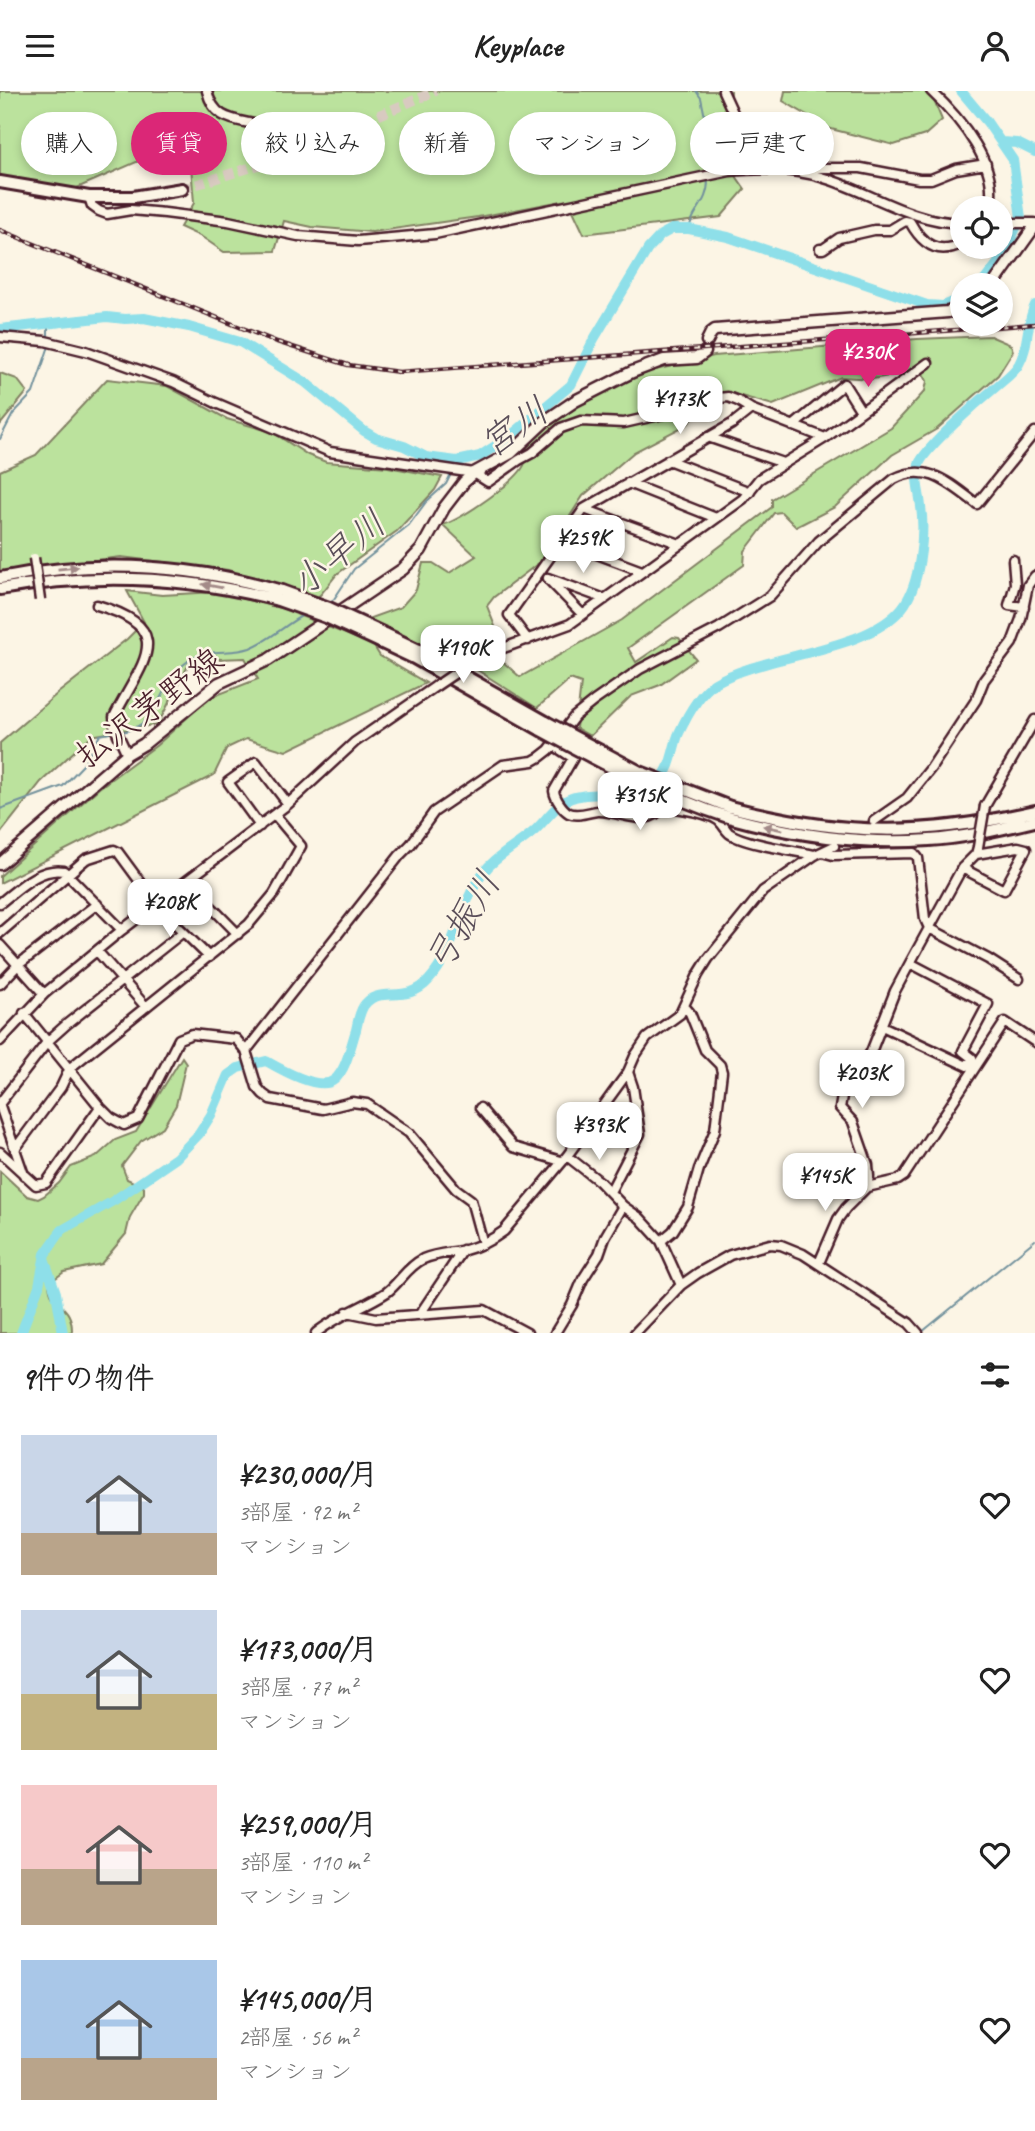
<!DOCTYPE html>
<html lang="ja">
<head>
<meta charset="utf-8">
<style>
	body { margin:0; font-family:Caveat,"Klee One",sans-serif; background:#f2f2f2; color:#222; height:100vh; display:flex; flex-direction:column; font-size:26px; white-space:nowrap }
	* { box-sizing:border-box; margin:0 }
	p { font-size:23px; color:#767676 }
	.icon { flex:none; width:38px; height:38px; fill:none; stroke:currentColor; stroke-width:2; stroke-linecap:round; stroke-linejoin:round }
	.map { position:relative; height:1242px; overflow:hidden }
	.sheet { display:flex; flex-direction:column; background:#fff; flex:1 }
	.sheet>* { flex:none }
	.hud { position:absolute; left:21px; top:21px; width:994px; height:63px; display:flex; gap:14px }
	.tools { position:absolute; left:950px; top:105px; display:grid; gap:14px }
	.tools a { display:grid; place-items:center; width:63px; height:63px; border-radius:50%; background:#fff; box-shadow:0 4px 10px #0003; font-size:35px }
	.price { position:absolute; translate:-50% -60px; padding:0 16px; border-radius:14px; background:#fff; color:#222; font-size:23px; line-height:46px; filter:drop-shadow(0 2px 4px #0008) }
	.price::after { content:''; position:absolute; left:50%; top:42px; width:21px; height:16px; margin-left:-10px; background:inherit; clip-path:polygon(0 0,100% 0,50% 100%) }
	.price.active { background:#db2777; color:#fff }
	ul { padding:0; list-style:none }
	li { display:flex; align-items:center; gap:21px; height:175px; padding:0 21px }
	li span { display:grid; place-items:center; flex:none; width:196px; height:140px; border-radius:0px; color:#555 }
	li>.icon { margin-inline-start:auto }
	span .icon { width:84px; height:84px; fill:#fffc; stroke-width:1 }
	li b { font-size:30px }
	h2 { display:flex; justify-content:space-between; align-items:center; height:84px; padding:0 21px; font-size:30px }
	.pill { padding:0 24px; border-radius:32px; background:#fff; box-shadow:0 4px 10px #0003; font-size:24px; line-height:63px }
	.pill.active { background:#db2777; color:#fff }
	header { display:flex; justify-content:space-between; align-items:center; height:91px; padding:0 21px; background:#fff; font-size:32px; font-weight:700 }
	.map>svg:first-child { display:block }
</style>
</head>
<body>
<header><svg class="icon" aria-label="menu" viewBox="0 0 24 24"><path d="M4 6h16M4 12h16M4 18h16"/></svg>Keyplace<svg class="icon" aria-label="person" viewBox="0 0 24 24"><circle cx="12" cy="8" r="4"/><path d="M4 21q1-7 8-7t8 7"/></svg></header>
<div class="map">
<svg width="1035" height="1242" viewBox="0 0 1035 1242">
	<rect width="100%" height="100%" fill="#fcf5e5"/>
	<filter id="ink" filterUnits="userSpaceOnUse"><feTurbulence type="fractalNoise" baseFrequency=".0143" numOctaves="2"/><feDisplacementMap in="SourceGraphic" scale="14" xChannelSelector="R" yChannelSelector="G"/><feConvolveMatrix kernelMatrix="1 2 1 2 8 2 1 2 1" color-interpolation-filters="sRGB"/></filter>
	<g filter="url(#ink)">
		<path fill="#bbe29d" stroke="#828064" stroke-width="2" d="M 0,0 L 731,0 L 730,30 L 719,42 L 722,65 L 745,98 L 721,126 L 584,143 L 568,109 L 478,126 L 372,141 L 312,136 L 284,130 L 275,160 L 224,161 L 202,146 L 180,136 L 194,112 L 191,75 L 157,62 L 70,100 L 0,86 Z
			M 785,0 L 930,0 L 942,29 L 925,44 L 894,54 L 831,38 L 783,10 Z
			M 990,245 L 1011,254 L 1013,260 L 998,284 L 937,338 L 892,364 L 835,416 L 796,436 L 781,421 L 774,422 L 745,460 L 744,474 L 628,557 L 636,571 L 673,546 L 679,547 L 696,568 L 660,594 L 631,605 L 590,645 L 576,637 L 581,592 L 570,588 L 537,617 L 471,575 L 494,563 L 520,586 L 622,529 L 772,416 L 772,408 L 891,337 L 925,300 L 927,290 L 921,279 L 873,288 L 841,286 L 773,314 L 727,301 L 710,305 L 688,333 L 634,361 L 583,405 L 540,471 L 494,506 L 487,515 L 500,548 L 476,561 L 466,571 L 362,530 L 401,516 L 416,499 L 423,472 L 433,472 L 449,482 L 476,465 L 443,434 C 461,428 519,390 525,372 C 527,366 526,357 527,351 L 578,312 L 651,280 L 714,265 L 917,248 Z
			M 0,282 L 17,288 L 27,301 L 0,334 Z
			M 107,288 L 167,295 L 227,328 L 272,341 L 308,364 L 326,371 L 388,376 L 442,386 L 435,399 L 397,440 L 337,483 L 321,503 L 298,524 L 373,554 L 380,565 L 426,592 L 286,660 L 246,648 L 227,657 L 214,684 L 0,792 L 0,785 L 99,697 L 157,654 L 209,607 L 258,588 L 245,567 L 191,569 L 158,633 L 91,645 L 41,691 L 0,743 L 0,652 L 58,602 L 127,548 L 144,531 L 127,500 L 162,504 L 216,501 L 280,517 L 289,498 L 228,479 L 121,466 L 0,481 L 0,380 L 36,364 Z
			M 182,966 L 186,972 L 176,1014 L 163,1036 L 141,1050 L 122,1075 L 127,1088 L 144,1096 L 144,1102 L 130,1126 L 126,1143 L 101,1173 L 64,1181 L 49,1192 C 50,1218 73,1210 72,1242 L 0,1242 L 0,1080 L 27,1105 L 38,1108 L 44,1105 L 59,1092 L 71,1076 L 96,1066 L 115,1049 L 136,1041 Z"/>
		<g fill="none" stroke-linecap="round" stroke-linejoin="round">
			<path stroke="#73929d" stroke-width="2" d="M 696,0 L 701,7 L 705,26 L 709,80
				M 689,138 C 693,118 708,113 708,89
				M 48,246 L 48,233
				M 0,348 L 13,323 L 33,302 L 49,255
				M 329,511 L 334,508 L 354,478 L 409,434 L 426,411 L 446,393 L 451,383
				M 120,641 C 159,637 157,597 183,574 C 207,554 226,565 250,557 C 270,549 286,533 305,523
				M 0,718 L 63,695 L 83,674 L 100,644 L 115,641
				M 922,1241 L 1035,1149"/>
			<path stroke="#8edfe9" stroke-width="10" d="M 961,0 L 987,31 L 1013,69 L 1021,127 L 1001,168 L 981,194
				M 1002,51 L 1017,52 L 1035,61
				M 0,238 L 107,226 L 125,228 L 144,227 L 189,236 L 240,251 L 305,291 L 364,340 L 376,347 L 404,355 L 426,366 L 457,370 L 480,365 L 509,346 L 571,294 L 594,248 L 648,158 L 661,144 L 672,138 L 689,138 L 728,146 L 927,214 L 943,215 L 962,207
				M 45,1170 L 56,1202 L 63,1242
				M 21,1242 L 39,1195 L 45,1163 L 62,1139 L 113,1110 L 176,1067 L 199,1043 L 211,1024 L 228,984 L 238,977 L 266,970 C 280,978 320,1001 334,989 C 346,980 351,954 356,939 C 358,930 360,917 367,911 C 382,896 408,913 429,889 C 459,856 458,808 489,775 C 502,762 519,753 533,741 C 546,730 557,710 575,706 C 615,696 622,721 661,687 C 672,677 673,655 679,642 C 687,625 699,602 715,592 C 766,562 865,562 902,517 C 920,495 925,443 921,416 C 920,401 914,388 919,373 C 926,356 980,309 997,295 C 1004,289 1015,281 1019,273 C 1029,256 1026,232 1035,214"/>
			<path stroke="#d8cac0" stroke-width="10" stroke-dasharray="10 5" stroke-linecap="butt" d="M 182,98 L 268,71 L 436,0"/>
			<g stroke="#4a1f2b" stroke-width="13">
				<path id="minor" d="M 207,0 C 214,29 233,28 258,34
					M 723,0 L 740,37 L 793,71 L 811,77 L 861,77 L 919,88 L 931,88 L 956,78 L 986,73
					M 931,0 C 960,27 1001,76 989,117
					M 89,106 L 92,115 L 99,120 L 107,123 L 131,119 L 165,122 L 228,130 L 298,145 L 358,150 L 435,143 L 730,80 C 762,77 790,77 821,86 C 869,100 910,131 962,132
					M 1001,132 L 1035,132
					M 820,158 L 823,158 L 839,147 L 874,139 L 890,139 L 905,130 L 910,131 C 922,153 938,165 962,152
					M 0,246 L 45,250 L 86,260 L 173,291 L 216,312 L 330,361 L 474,382 L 488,391 L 519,369 L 532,362 L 561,337 L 581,330 L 624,332 L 694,316 L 719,307 L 728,306 L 738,310 L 751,318 L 825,347
					M 793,335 L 844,293 L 861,320
					M 708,346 L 783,372
					M 668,369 L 750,401
					M 628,392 L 716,427
					M 584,418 L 680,453
					M 562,450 L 642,480
					M 1013,469 L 1015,493 L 1009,514 L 1024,516
					M 548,487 L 605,508
					M 550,490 L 582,523
					M 97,514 C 179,538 142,571 114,626 L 115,637 L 127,663
					M 528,549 L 509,524 L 584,418 L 732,333 L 751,318
					M 473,570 L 484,564 L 570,533 L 743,408 L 759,388 L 825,347 L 928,272
					M 553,654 L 573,667 L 554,700 C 555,707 562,718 569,722 C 578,726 589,721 597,720 C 623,719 645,740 665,714 C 682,720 702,719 718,729 C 722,732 725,738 729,742 C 744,753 795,760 815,764
					M 985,715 L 1035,629
					M 874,730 L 907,707 L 931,677 L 976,609 L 984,589 L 1012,552 L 1021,528 L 1028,494 L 1035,485
					M 260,735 L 228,691 L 256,671 L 288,713
					M 822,761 L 833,764 L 914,762 L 918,767 L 925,828 L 929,837 L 988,868 L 1019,888
					M 962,777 L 1004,799 L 1026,758 L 1018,756 L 976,763
					M 187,791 L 238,843
					M 0,812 C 18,798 39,776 64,780 L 122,839
					M 0,842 L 86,768 L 114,759 L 118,761 L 160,818 L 209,866
					M 0,854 L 44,903
					M 97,860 L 146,916
					M 0,893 L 18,874 L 97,813
					M 24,922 L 100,1016 L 111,1027 L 124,1034 L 138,1028 L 179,948 L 192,943 L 236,948 L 246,960 L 257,996 L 263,1003 L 270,1008 L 323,1018 L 352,1011 L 367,1013 L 409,1042 L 456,1098 L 471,1109 L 483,1153
					M 882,935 L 967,975 L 972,967 L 963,960 L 988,913 L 910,872
					M 0,950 L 44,903 L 122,839 L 288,713 L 355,651 L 436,595
					M 246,960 L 400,764 L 411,753 L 434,721 L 503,674 L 533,670 L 540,666 L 549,659 L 574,626 L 594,610 L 640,578 L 719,537 L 770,505 L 819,450 L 894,388 C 928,370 951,394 977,413 L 1035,341
					M 0,1012 L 48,950 L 67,933 L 183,841
					M 0,1015 L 24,1084
					M 480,1017 L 513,1056 L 561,1070
					M 15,1058 L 61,996 L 70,977 L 249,833 L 274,803 L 301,755 L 275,724
					M 0,1061 L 36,1094 L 46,1092 L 100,1016
					M 567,1065 L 599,1090 L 623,1115 L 640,1127 L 661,1150 L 681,1194
					M 867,1096 L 898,1089 L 904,1085 L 1005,931 L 1035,951
					M 610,1101 L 640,1043 L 633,996 L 628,981
					M 661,1150 L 673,1140 L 688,1116 L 699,1078 L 715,1039 L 722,981 L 720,974 L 705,959 L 690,922 L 685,916
					M 819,1172 L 838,1128 L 846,1117 L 867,1096 L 869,1085 L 868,1074 L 853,1031 L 840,1017 L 843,999 L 855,986 L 871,961 L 895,900 L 910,872 L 962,777 L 976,763 L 978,756
					M 347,1221 L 376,1227 L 484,1219 L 527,1242
					M 420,1223 L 463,1159
					M 316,1242 C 338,1224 364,1216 387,1201 C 400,1191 407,1176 423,1168 C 437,1162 451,1162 465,1159 C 480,1155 492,1149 504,1140 L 567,1065 L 628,981 L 635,965 L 647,947 L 680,923 L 698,884 L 708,868 L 763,800 L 815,764 L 834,755
					M 555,1242 L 572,1214 L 583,1188 L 599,1163 L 605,1146 L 623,1115
					M 635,1242 L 681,1194 L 698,1182 L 730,1164 L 770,1153 L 781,1154 L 803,1163 L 909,1232 L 918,1242"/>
			</g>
			<g stroke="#4a1f2b" stroke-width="15">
				<path id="major" d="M 993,194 L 1035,135
					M 707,250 L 711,242 L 715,239 L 948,221 L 962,216
					M 0,773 L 127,663 L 144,653 L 219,592 L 268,569 L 403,478 L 421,459 L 444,417 L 464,391 L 474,382 L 511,362 L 544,331 L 575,310 L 632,281 L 664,269 L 697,267 L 705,261"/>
			</g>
			<g stroke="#4a1f2b" stroke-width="16">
				<path id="highway" d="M 0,91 L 89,106 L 133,106 L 182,98
					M 0,487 C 95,468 189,473 282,500
					M 0,498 C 94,481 186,485 278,509
					M 385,543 L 419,559 L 546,631
					M 380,551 L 414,567 L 541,639
					M 730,716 C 843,745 922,746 1035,720
					M 728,726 C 793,744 861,754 929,749 C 965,747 1000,738 1035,730"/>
			</g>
			<use href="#minor" stroke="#fcf5e5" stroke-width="8"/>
			<use href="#major" stroke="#fcf5e5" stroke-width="10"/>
			<use href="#highway" stroke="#fcf5e5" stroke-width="10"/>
			<g stroke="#4a1f2b" stroke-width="4.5">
				<path id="rail" d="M 0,139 L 277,251 L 348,274 L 399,281 L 1035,233"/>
			</g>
			<use href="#rail" stroke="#fcf5e5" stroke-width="2" stroke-dasharray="5" stroke-linecap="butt"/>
			<g stroke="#4a1f2b" stroke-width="13" stroke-linecap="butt">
				<path id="minor-bridge" d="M 34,467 L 40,509
					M 436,595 L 473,570
					M 978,756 L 985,715"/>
			</g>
			<g stroke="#4a1f2b" stroke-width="16" stroke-linecap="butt">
				<path id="highway-bridge" d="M 282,500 L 329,517 L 385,543
					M 278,509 L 326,526 L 380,551
					M 546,631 L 640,681 L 730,716
					M 541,639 C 602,672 661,704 728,726"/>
			</g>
			<use href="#minor-bridge" stroke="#fcf5e5" stroke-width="8"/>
			<use href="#highway-bridge" stroke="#fcf5e5" stroke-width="10"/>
		</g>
		<defs><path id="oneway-solid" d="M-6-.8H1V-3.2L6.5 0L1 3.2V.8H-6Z" transform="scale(1.75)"/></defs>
		<g fill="#a38a88">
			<use href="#oneway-solid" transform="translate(68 477) rotate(-6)"/>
			<use href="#oneway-solid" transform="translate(212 495) rotate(-170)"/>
			<use href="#oneway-solid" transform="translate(773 737) rotate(-168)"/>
		</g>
	</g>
	<g text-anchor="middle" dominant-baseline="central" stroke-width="5" stroke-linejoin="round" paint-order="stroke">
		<g font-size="35" fill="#4a1f2b" stroke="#fcf5e5">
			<text transform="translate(149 617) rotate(-37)">払沢茅野線</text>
		</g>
		<g font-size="37" font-style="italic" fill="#5b4f5a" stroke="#fcf5e5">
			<text transform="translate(514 336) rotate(-35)">宮川</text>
			<text transform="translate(338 462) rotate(-40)">小早川</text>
			<text transform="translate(462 831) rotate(-59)">弓振川</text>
		</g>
	</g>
</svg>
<div class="tools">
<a><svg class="icon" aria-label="locate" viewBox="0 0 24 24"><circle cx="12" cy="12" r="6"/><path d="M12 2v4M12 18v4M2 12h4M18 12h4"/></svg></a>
<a><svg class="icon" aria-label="layers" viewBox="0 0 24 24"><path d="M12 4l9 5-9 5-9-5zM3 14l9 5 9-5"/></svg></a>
</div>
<b class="price active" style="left:868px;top:298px">¥230K</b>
<b class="price" style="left:680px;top:345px">¥173K</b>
<b class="price" style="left:583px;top:484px">¥259K</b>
<b class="price" style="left:463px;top:594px">¥190K</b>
<b class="price" style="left:640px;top:741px">¥315K</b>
<b class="price" style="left:170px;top:848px">¥208K</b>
<b class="price" style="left:862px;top:1019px">¥203K</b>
<b class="price" style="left:599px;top:1071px">¥393K</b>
<b class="price" style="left:825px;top:1122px">¥145K</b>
<div class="hud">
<a class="pill">購入</a>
<a class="pill active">賃貸</a>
<a class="pill">絞り込み</a>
<a class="pill">新着</a>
<a class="pill">マンション</a>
<a class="pill">一戸建て</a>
</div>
</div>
<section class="sheet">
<h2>9件の物件<svg class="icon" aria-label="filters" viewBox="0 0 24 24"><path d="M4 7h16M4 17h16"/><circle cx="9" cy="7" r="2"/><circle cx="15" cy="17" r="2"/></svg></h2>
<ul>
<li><span style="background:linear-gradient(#c9d6e8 70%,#b9a48a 0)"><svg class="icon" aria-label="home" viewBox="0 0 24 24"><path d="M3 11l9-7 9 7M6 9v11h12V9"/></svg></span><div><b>¥230,000/月</b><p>3部屋 · 92 m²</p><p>マンション</p></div><svg class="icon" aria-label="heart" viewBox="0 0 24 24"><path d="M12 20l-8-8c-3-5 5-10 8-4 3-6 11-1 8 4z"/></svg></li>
<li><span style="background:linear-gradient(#c9d6e8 60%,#c2b280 0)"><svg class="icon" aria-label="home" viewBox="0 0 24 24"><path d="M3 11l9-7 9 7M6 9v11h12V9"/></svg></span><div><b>¥173,000/月</b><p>3部屋 · 77 m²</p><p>マンション</p></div><svg class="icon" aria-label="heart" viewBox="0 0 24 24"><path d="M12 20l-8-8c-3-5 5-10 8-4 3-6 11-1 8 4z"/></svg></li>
<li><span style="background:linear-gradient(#f6c9c9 60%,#b9a48a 0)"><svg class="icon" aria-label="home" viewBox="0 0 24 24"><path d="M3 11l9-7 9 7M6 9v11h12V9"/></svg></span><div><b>¥259,000/月</b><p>3部屋 · 110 m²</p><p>マンション</p></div><svg class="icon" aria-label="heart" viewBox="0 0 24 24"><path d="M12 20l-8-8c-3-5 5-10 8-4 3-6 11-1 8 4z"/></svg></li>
<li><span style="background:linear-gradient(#a9c7e8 70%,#b9a48a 0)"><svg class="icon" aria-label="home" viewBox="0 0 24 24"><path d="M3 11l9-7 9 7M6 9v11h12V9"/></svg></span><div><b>¥145,000/月</b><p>2部屋 · 56 m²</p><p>マンション</p></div><svg class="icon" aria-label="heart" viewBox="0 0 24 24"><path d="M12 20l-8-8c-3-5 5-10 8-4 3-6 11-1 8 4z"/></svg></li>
</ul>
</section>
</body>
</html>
